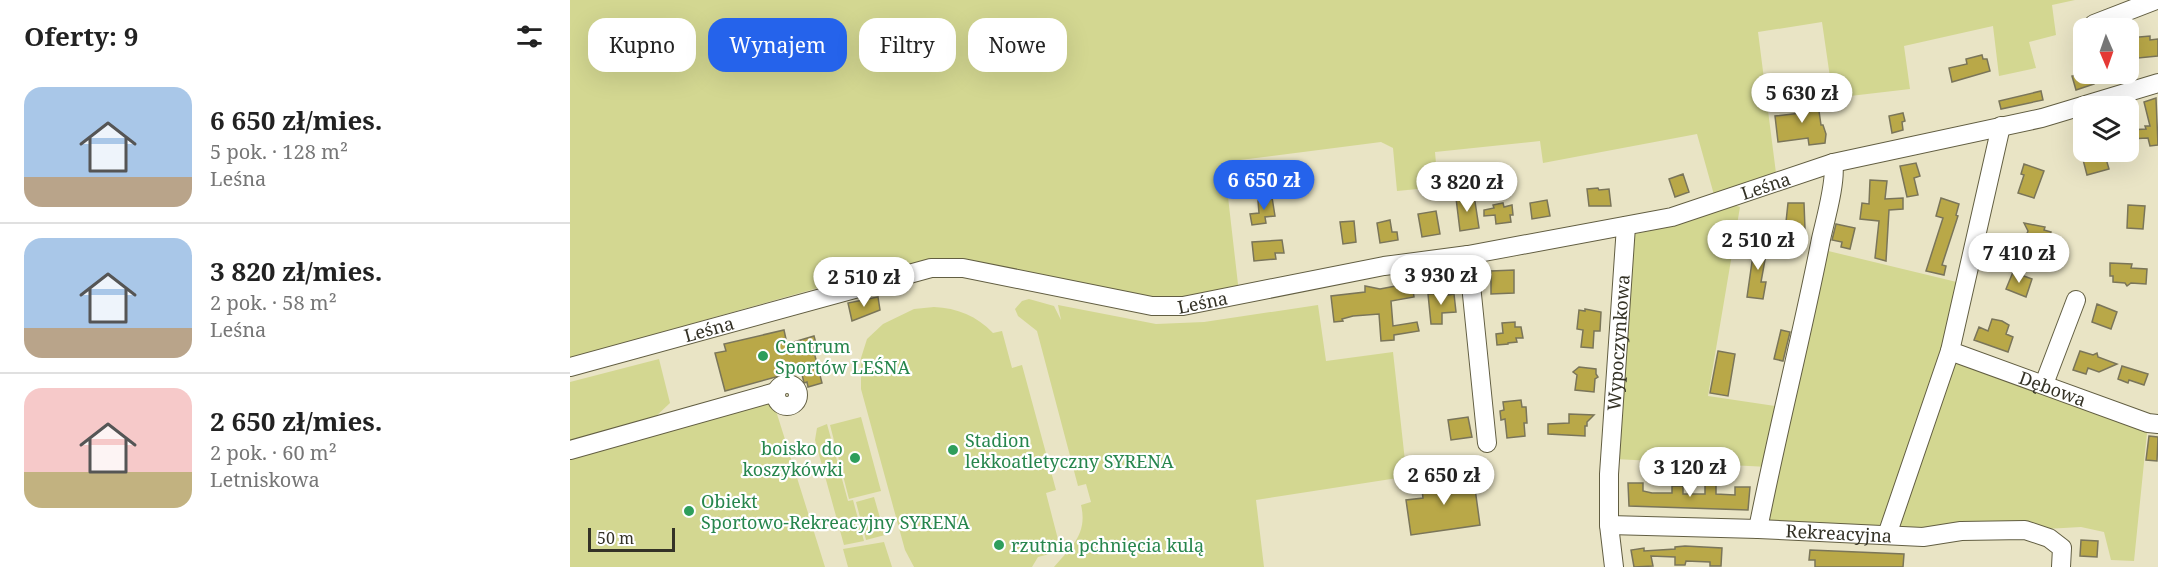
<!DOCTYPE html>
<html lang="pl">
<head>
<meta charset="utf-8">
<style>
	body { margin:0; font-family:"Noto Serif",serif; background:#f6f6f6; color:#222; height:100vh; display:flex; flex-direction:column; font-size:22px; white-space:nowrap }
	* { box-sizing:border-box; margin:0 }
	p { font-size:20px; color:#767676 }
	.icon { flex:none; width:33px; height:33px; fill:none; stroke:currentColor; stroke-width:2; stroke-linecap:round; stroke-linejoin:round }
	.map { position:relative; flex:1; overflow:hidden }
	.drawer { display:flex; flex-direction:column; background:#fff; width:570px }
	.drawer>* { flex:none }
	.top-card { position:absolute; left:18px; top:18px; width:570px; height:54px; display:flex; gap:12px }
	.needle { width:39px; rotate:178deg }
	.fabs { position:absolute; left:1503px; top:18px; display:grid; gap:12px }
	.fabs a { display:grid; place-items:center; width:66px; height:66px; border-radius:12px; background:#fff; box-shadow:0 6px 24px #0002; font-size:30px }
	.scale { position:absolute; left:18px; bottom:15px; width:87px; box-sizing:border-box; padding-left:6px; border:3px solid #343226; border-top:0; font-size:16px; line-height:21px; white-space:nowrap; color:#343226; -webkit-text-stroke:4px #fff; paint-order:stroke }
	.price { position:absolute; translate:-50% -51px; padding:0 14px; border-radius:21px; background:#fff; color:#222; font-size:20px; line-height:39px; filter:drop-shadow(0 2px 3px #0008) }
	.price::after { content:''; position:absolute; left:50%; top:36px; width:18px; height:14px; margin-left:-9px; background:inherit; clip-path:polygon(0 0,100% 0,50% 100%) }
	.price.selected { background:#2563eb; color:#fff }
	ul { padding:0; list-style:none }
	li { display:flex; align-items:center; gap:18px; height:150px; padding:0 24px }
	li+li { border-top:2px solid #e0e0e0 }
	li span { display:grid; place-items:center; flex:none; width:168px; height:120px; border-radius:18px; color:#555 }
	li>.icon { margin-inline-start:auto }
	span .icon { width:72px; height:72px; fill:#fffc; stroke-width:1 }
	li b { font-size:26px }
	h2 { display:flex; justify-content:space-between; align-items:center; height:72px; padding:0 24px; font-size:26px }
	.pill { padding:0 21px; border-radius:18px; background:#fff; box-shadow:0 6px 24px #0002; font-size:21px; line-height:54px }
	.pill.selected { background:#2563eb; color:#fff }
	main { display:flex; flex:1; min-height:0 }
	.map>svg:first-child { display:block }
</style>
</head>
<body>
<main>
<section class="drawer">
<h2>Oferty: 9<svg class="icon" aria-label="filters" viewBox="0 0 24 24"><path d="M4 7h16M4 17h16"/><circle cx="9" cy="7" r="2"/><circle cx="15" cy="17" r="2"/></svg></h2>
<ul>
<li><span style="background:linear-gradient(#a9c7e8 75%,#b9a48a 0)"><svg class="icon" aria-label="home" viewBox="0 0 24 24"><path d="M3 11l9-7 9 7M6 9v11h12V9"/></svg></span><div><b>6 650 zł/mies.</b><p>5 pok. · 128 m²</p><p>Leśna</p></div></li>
<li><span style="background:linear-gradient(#a9c7e8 75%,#b9a48a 0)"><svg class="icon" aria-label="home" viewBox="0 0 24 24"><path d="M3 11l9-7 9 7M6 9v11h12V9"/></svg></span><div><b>3 820 zł/mies.</b><p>2 pok. · 58 m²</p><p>Leśna</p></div></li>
<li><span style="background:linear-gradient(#f6c9c9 70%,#c2b280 0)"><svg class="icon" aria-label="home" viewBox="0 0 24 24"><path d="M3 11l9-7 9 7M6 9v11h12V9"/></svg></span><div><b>2 650 zł/mies.</b><p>2 pok. · 60 m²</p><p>Letniskowa</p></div></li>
</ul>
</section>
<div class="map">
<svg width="1588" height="567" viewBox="0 0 1588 567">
	<rect width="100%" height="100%" fill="#e9e4c5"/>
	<path fill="#d3d791" d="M 0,0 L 1505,0 L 1482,5 L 1486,35 L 1459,42 L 1466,68 L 1429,76 L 1423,26 L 1334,46 L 1340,89 L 1263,98 L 1252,22 L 1188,32 L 1207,181 L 1146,202 L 1127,134 L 973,163 L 970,141 L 865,152 L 868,187 L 827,191 L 823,148 L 811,142 L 654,162 L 669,293 L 613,303 L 394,260 L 368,261 L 276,280 L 0,358 Z
		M 1164,205 L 1170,207 L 1138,396 L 1212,407 L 1198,467 L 1045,459 L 1061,235 L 1109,224 Z
		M 1250,249 L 1395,284 L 1380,351 L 1578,423 L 1564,561 L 1541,560 L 1534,532 L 1511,527 L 1455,530 L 1188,529 Z
		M 459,299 L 484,306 L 491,320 L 488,305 L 586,324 L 634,322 L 748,305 L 756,361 L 823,352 L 835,461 L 834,477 L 686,500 L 694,567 L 484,567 C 501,547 518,534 511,505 L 521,502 L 516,484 L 508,486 L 467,331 L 448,316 L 445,309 L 452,301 Z
		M 364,307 C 387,308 407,316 423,333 L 432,331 L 442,368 L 452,365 L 486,490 L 476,493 L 491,551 L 468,557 L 462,567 L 344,567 L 335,550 L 291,389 L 291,358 L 297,339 L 313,324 L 344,309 Z
		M 89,359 L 100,403 L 83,419 L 0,442 L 0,382 Z
		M 202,398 L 255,567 L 0,567 L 0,454 Z
		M 291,417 L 311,491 L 279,499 L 260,425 Z
		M 257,424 L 278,501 L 283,500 L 294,541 L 274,545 L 245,440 L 247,428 Z
		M 304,497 L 315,535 L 296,540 L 286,502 Z
		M 314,542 L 322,567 L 278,567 L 273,549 Z"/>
	<path fill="#b9a848" stroke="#7a7559" stroke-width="1.5" d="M 1580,36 L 1580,40 L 1588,39 L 1588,56 L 1558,59 L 1558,38 Z
		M 1412,55 L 1413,59 L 1417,59 L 1420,71 L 1382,82 L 1379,68 L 1397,64 L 1396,59 Z
		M 1514,74 L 1521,74 L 1524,84 L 1506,90 L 1502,76 Z
		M 1471,91 L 1473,100 L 1431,109 L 1429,101 Z
		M 1247,97 L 1251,125 L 1253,125 L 1256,134 L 1255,143 L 1239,145 L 1238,138 L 1208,142 L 1205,116 L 1231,113 L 1230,99 Z
		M 1586,98 L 1588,145 L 1580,146 L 1578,138 L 1558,139 L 1558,130 L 1576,129 L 1575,126 L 1580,126 L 1574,102 Z
		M 1333,113 L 1335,121 L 1332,122 L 1333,130 L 1322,133 L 1319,116 Z
		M 1511,152 L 1534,152 L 1539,169 L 1517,175 Z
		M 1346,163 L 1350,176 L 1344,178 L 1348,195 L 1337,197 L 1330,166 Z
		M 1454,164 L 1474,171 L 1464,198 L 1448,193 L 1454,175 L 1451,174 Z
		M 1113,174 L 1119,192 L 1105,197 L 1099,179 Z
		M 1300,180 L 1317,181 L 1315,199 L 1333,198 L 1333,209 L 1319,210 L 1316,261 L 1305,258 L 1309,221 L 1290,219 L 1292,203 L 1299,204 Z
		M 1028,188 L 1029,190 L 1039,189 L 1041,206 L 1019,206 L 1017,189 Z
		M 701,191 L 705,216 L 695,217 L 696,223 L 682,225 L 680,214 L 689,213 L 688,201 L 695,200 Z
		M 904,195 L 909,228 L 890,231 L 886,198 Z
		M 1371,198 L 1389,204 L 1386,215 L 1388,216 L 1372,265 L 1376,266 L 1374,275 L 1356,271 L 1373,218 L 1366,216 Z
		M 977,200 L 980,216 L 962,219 L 960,203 Z
		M 933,203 L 934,207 L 942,205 L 943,215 L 940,215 L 941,222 L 926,224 L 925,215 L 914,216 L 914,210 L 924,208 L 923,205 Z
		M 1218,203 L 1234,203 L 1235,229 L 1221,230 L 1221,222 L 1216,222 Z
		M 1558,205 L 1575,206 L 1573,229 L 1557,228 Z
		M 866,211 L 870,234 L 852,237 L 848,214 Z
		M 820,220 L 822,232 L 827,232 L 828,240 L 810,243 L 807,223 Z
		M 784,221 L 786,242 L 773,244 L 770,222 Z
		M 1454,223 L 1475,227 L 1474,230 L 1481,232 L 1473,253 L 1462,249 L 1465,241 L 1455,238 L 1458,231 Z
		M 1266,224 L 1285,228 L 1280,249 L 1271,247 L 1272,242 L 1262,240 Z
		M 712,240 L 714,253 L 705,253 L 706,259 L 684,261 L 682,242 Z
		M 1185,241 L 1198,243 L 1191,282 L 1196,282 L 1193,299 L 1177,297 Z
		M 1540,263 L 1562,264 L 1561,268 L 1577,269 L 1576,284 L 1561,283 L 1557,286 L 1555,283 L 1543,282 L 1543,276 L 1540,276 Z
		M 944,270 L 944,293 L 921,294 L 921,271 Z
		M 1443,272 L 1462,279 L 1456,297 L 1436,289 Z
		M 842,283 L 844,297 L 821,301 L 823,326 L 847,322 L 849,331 L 824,335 L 824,340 L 811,341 L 809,314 L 783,316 L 772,319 L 773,321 L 764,322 L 761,296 L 795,292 L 795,286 L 810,289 Z
		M 878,293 L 878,295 L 884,294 L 886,312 L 872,313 L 872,324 L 861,324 L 858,294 Z
		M 308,297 L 310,310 L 282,321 L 278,303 Z
		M 1527,304 L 1547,312 L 1541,329 L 1522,322 Z
		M 1015,309 L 1031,312 L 1030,331 L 1024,331 L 1023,348 L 1011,347 L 1013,330 L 1007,329 L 1009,310 L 1015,311 Z
		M 1422,319 L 1432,321 L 1439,325 L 1436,334 L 1443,337 L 1438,352 L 1404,340 L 1409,327 L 1418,331 Z
		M 945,322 L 945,327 L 951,327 L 953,338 L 946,338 L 947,342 L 938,343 L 938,344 L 927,345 L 926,334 L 933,333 L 932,323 Z
		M 214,330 L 217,344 L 244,336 L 247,347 L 243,348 L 252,383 L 238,387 L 237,382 L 234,383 L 231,370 L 155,391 L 145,353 L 156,351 L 154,344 Z
		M 1211,330 L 1220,332 L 1213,361 L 1204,359 Z
		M 1148,351 L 1165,354 L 1158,396 L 1140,393 Z
		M 1510,351 L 1523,355 L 1527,353 L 1528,357 L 1547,364 L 1529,372 L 1518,368 L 1516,374 L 1503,370 Z
		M 1552,366 L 1578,374 L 1574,385 L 1559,380 L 1558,383 L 1548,379 Z
		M 1009,367 L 1026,369 L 1026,374 L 1028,377 L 1025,379 L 1024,392 L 1005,390 L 1007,375 L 1003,372 Z
		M 951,400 L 952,407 L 956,407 L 957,423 L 954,423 L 955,436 L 937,438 L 935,419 L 931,420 L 930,411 L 934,410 L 933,402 Z
		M 999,414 L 1024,415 L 1017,422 L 1017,426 L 1015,426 L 1015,436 L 978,434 L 978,424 L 999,423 Z
		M 898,417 L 902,437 L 881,440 L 878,420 Z
		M 1579,436 L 1588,437 L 1587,461 L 1576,460 Z
		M 903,474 L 910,525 L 841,535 L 836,500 L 853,498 L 851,482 Z
		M 1058,483 L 1073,483 L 1073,491 L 1082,493 L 1102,493 L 1102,486 L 1113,486 L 1113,494 L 1135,494 L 1135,483 L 1146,483 L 1146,494 L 1165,495 L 1165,487 L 1180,487 L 1178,510 L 1059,506 Z
		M 1511,540 L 1528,541 L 1527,557 L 1510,556 Z
		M 1115,546 L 1152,548 L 1151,566 L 1140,566 L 1140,562 L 1116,561 L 1115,565 L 1105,565 L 1105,557 L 1081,556 L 1083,566 L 1064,567 L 1061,550 L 1074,548 L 1074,551 L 1105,549 L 1105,547 Z
		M 1240,550 L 1334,554 L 1333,567 L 1245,567 L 1245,560 L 1239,560 Z"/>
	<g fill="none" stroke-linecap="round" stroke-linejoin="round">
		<g stroke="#625e42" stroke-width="20">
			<g id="minor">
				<path d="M 1524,24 L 1586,0"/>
				<path id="s1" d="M 1431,126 L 1380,351 L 1578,423 L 1588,424"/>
				<path d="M 898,255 L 917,443"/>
				<path id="s2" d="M 0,367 L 361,268 L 393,268 L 582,306 L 613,306 L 814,266 L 898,255 L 1102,217 L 1263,163 L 1472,118 L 1588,83"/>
				<circle cx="217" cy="395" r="11"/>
				<path d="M 1474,384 L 1506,300"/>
				<path d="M 0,450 L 206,392"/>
				<path id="s3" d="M 1039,525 L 1188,529 L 1353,537 L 1391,531 L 1455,530 L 1479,538 L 1492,548 L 1491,567"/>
				<path d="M 1188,529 C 1207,432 1232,336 1251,239 C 1255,221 1267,179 1263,163"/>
				<path d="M 1317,535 L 1380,351"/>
				<path id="s4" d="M 1044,567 L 1039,525 L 1039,474 L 1056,226"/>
			</g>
		</g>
		<use href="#minor" stroke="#fff" stroke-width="18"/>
	</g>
	<g fill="#2e9e5b" stroke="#fff" stroke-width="2">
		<circle cx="193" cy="356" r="6"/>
		<circle cx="383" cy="450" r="6"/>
		<circle cx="285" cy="458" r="6"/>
		<circle cx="119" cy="511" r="6"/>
		<circle cx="429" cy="545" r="6"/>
	</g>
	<g text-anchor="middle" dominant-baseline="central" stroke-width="4.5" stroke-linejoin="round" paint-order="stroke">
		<g font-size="18" fill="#343226" stroke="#fff">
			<text stroke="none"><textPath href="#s2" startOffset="1226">Leśna</textPath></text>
			<text stroke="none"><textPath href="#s2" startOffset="650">Leśna</textPath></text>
			<text stroke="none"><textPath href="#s2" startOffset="144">Leśna</textPath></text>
			<text stroke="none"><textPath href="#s4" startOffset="225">Wypoczynkowa</textPath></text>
			<text stroke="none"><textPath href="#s1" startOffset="340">Dębowa</textPath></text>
			<text stroke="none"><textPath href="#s3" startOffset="230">Rekreacyjna</textPath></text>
		</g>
		<g font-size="18" fill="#27864d" stroke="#fff" text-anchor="start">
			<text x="205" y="346">Centrum<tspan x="205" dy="21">Sportów LEŚNA</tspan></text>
			<text x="395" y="440">Stadion<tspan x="395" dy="21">lekkoatletyczny SYRENA</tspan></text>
			<text x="273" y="448" text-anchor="end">boisko do<tspan x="273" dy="21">koszykówki</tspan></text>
			<text x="131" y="501">Obiekt<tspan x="131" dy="21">Sportowo-Rekreacyjny SYRENA</tspan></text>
			<text x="441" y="545">rzutnia pchnięcia kulą</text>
		</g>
	</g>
</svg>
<div class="fabs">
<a><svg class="needle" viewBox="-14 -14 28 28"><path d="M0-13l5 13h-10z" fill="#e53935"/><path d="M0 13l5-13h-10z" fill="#767676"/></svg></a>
<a><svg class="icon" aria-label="layers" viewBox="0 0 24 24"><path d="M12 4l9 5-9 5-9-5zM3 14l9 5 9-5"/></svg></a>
</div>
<div class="scale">50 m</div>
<b class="price" style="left:1232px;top:124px">5 630 zł</b>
<b class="price selected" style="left:694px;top:211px">6 650 zł</b>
<b class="price" style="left:897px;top:213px">3 820 zł</b>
<b class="price" style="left:1188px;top:271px">2 510 zł</b>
<b class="price" style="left:1449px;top:284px">7 410 zł</b>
<b class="price" style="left:871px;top:306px">3 930 zł</b>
<b class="price" style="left:294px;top:308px">2 510 zł</b>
<b class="price" style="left:1120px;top:498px">3 120 zł</b>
<b class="price" style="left:874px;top:506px">2 650 zł</b>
<div class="top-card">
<a class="pill">Kupno</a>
<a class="pill selected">Wynajem</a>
<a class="pill">Filtry</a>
<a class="pill">Nowe</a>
</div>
</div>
</main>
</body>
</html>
